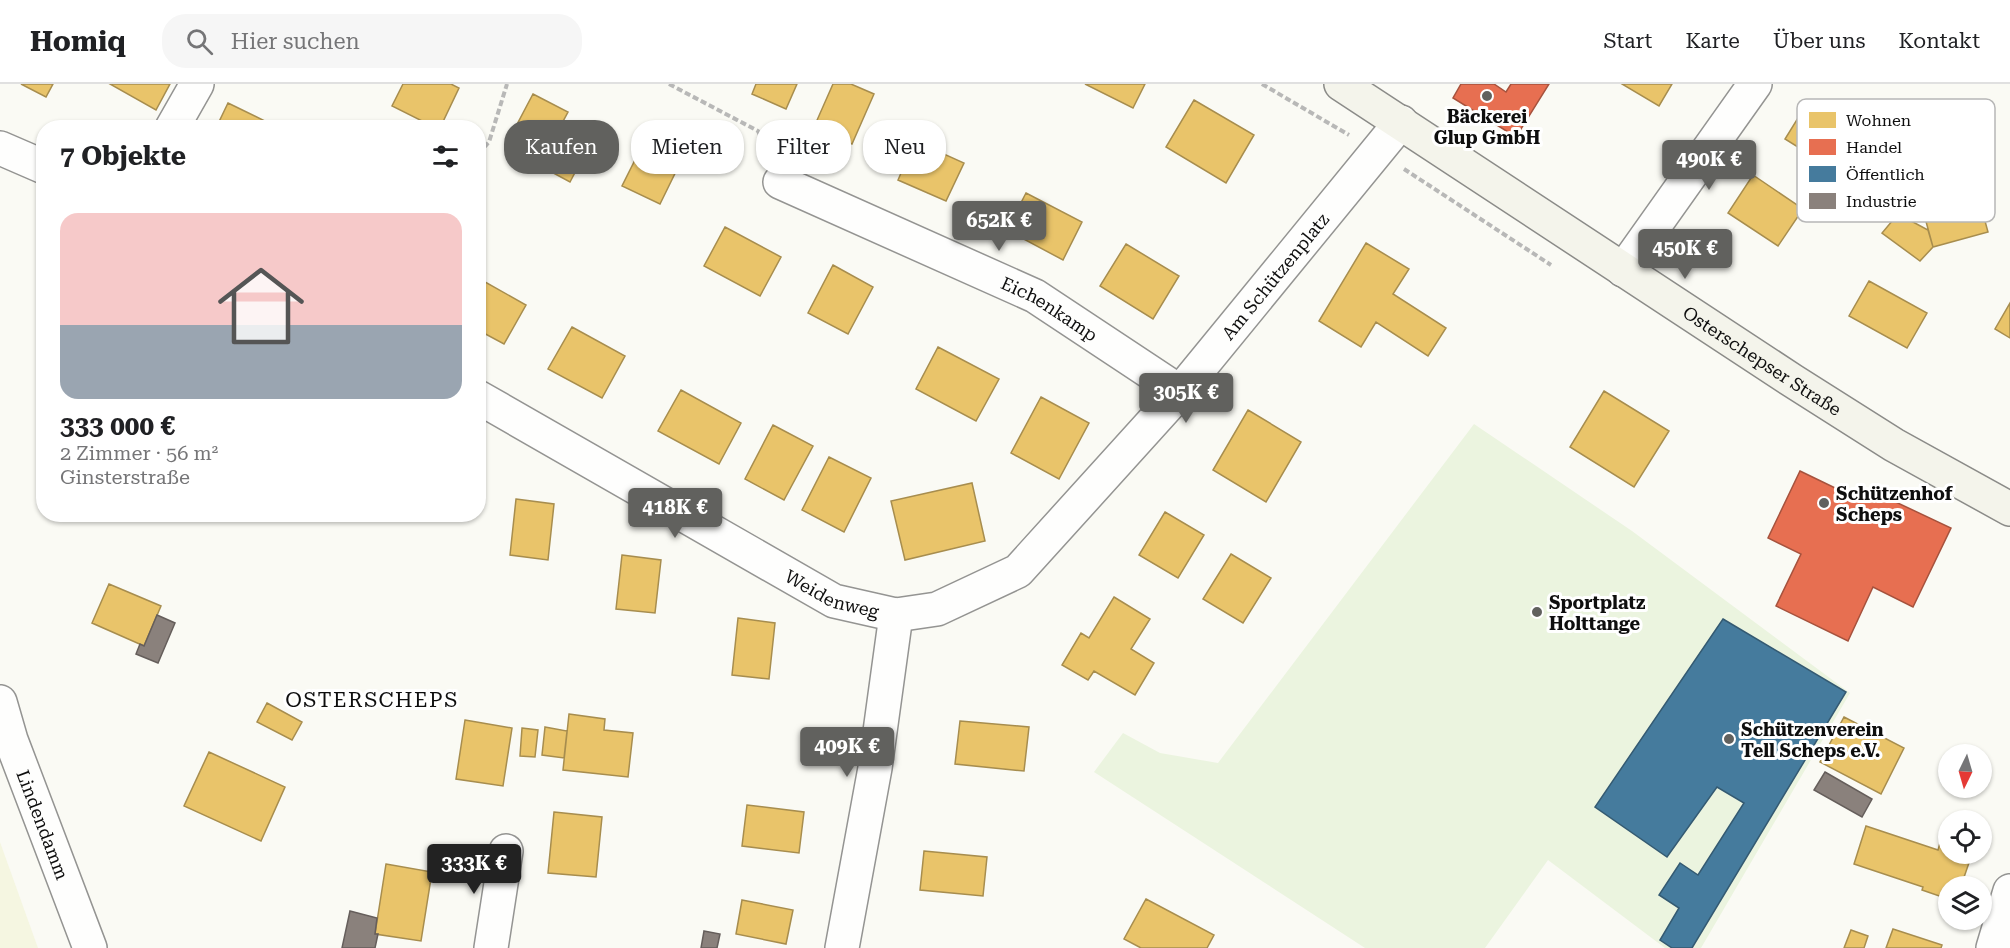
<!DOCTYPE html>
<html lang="de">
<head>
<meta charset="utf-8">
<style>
	body { margin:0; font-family:"Roboto Serif",serif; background:#f6f6f6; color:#202124; height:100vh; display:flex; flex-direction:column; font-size:22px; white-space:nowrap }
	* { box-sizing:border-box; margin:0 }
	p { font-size:20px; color:#757577 }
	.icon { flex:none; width:33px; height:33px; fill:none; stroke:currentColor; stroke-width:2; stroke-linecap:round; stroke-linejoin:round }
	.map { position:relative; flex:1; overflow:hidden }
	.details { position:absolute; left:36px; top:36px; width:450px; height:402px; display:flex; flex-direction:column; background:#fff; border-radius:24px; box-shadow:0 2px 4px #0004 }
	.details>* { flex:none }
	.hud { position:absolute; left:504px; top:36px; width:570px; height:54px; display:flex; gap:12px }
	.needle { width:39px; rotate:185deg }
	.controls { position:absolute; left:1938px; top:660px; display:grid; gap:12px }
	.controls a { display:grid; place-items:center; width:54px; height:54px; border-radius:50%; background:#fff; box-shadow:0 2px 4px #0004; font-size:30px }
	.price { position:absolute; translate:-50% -51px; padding:0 14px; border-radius:6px; background:#61615e; color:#fff; font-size:20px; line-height:39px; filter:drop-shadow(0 2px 3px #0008) }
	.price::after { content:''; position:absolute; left:50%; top:36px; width:18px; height:14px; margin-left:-9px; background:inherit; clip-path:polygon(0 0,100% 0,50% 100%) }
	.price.active { background:#222; color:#fff }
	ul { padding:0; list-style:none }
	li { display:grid; align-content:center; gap:12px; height:318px; padding:0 24px }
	li span { display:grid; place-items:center; height:186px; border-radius:18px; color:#555 }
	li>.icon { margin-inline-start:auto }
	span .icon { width:108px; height:108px; fill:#fffc; stroke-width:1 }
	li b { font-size:26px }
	h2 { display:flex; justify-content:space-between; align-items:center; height:72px; padding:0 24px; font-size:26px }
	.chip { padding:0 21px; border-radius:24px; background:#fff; box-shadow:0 2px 4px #0004; font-size:21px; line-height:54px }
	.chip.active { background:#61615e; color:#fff }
	header { display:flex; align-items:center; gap:36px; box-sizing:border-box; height:84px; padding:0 30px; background:#fff; border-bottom:2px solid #e0e0e0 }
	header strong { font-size:28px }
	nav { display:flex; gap:33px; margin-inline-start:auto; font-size:21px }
	.search { width:420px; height:54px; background:#f6f6f6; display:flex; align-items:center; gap:15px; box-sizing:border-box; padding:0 21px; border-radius:24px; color:#757577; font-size:22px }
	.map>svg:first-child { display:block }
</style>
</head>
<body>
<header>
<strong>Homiq</strong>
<div class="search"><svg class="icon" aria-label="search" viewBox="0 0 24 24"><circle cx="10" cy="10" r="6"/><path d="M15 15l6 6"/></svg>Hier suchen</div>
<nav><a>Start</a><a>Karte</a><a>Über uns</a><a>Kontakt</a></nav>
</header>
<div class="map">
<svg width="2010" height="864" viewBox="0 0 2010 864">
	<rect width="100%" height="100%" fill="#fafaf4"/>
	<path fill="#f5f6e1" d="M 0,758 L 38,864 L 0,864 Z"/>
	<path fill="#ebf4df" d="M 1474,340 L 1632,447 L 1850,609 L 1701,864 L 1665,864 L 1548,776 L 1485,864 L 1365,864 L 1094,688 L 1123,649 L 1160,669 L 1218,679 Z"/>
	<path fill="#e9c46a" stroke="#a78d4e" stroke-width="1.5" d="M 21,0 L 53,0 L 46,13 Z
		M 110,0 L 170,0 L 156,26 Z
		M 403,0 L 451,0 L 459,4 L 440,44 L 436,44 L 392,22 Z
		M 756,0 L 797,0 L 786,25 L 752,10 Z
		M 833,0 L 851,0 L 874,10 L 852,60 L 814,43 Z
		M 1085,0 L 1145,0 L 1133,24 Z
		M 1622,0 L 1672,0 L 1659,22 Z
		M 533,10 L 568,28 L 560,43 L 590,60 L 570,98 L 505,63 Z
		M 1194,16 L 1254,51 L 1226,99 L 1166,63 Z
		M 228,19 L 269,39 L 267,44 L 216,44 Z
		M 1806,21 L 1846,46 L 1825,80 L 1785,55 Z
		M 646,54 L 684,71 L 660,120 L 622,102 Z
		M 915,57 L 964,79 L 946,117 L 898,96 Z
		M 1753,91 L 1803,125 L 1778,162 L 1728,129 Z
		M 1974,97 L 1988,148 L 1933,163 L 1919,112 Z
		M 1026,109 L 1082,138 L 1063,176 L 1007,146 Z
		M 1898,130 L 1928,146 L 1933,163 L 1920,177 L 1882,149 Z
		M 725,143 L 781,173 L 760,212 L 704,182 Z
		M 1366,159 L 1409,185 L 1393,210 L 1446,244 L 1428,272 L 1376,238 L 1361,263 L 1319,237 Z
		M 1126,160 L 1179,192 L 1153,235 L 1100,202 Z
		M 833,181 L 873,203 L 848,250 L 808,229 Z
		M 478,194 L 526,221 L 504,260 L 478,246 Z
		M 1869,197 L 1927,229 L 1907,264 L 1849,232 Z
		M 2010,219 L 2010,254 L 1995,245 Z
		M 572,243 L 625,272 L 602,314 L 548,285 Z
		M 938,263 L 999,295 L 976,337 L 916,305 Z
		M 681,306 L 741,339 L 719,380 L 658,347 Z
		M 1604,307 L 1669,347 L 1634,403 L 1570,363 Z
		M 1041,313 L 1089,339 L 1059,395 L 1011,369 Z
		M 1248,326 L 1301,358 L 1266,418 L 1213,386 Z
		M 773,341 L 813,362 L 784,416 L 745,395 Z
		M 829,373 L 871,394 L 844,448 L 802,426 Z
		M 972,399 L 985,457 L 905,476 L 891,417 Z
		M 516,415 L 554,420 L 548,476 L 510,471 Z
		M 1165,428 L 1204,451 L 1178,494 L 1139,471 Z
		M 1231,470 L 1271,494 L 1243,539 L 1203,515 Z
		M 622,471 L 661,476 L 655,529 L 616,525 Z
		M 109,500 L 161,522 L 144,562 L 92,539 Z
		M 1114,513 L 1150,535 L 1131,565 L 1154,579 L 1135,611 L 1094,587 L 1088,596 L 1062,581 L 1081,549 L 1089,554 Z
		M 738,534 L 775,539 L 769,595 L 732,591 Z
		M 267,619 L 302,638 L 292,656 L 257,638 Z
		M 569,630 L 605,635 L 604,646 L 633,649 L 628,693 L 563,686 Z
		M 1844,633 L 1904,664 L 1881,710 L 1820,678 Z
		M 465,636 L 512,644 L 503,702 L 456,695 Z
		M 960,637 L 1029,643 L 1024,687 L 955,680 Z
		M 545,643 L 567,647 L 564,674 L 542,671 Z
		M 522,644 L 538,646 L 535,673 L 520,672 Z
		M 209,668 L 285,703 L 261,757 L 184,722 Z
		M 747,721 L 804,728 L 799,769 L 742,762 Z
		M 554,728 L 602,733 L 596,793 L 548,789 Z
		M 1866,742 L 1938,766 L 1940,759 L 1948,762 L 1948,770 L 1972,770 L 1961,802 L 1948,802 L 1948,815 L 1922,806 L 1923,803 L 1854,780 Z
		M 924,767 L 987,773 L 983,812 L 920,806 Z
		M 386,780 L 432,788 L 421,857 L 375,850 Z
		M 1146,815 L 1214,851 L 1207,864 L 1141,864 L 1124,855 Z
		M 742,816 L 793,826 L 786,860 L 736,850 Z
		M 1893,845 L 1942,861 L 1941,864 L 1886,864 Z
		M 1851,846 L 1868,852 L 1864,864 L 1844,864 Z"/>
	<path fill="#e76f51" stroke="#a6523d" stroke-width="1.5" d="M 1461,0 L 1494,0 L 1506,8 L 1511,0 L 1549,0 L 1516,53 L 1453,14 Z
		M 1800,387 L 1862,417 L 1868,405 L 1951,444 L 1913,523 L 1873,503 L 1848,557 L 1776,522 L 1801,470 L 1768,454 Z"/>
	<path fill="#457b9d" stroke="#345a72" stroke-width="1.5" d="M 1723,535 L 1846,608 L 1692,864 L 1672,864 L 1660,856 L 1679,824 L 1659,811 L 1680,779 L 1698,791 L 1744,719 L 1717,703 L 1667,773 L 1595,723 Z"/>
	<path fill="#8a817c" stroke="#655e5b" stroke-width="1.5" d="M 157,531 L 175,539 L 158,579 L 136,570 L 140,560 L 144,562 Z
		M 1825,688 L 1872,715 L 1862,733 L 1814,706 Z
		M 350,827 L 377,834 L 375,850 L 378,850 L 375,864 L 342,864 Z
		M 704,847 L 720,850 L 717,864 L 701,864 Z"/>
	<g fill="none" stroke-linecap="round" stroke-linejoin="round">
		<g stroke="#949492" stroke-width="36">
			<g id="minor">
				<path d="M 172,44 L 197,0"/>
				<path d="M 0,64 L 44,83"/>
				<path id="s1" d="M 780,98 L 1035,212 L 1180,308"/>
				<path d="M 1623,186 L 1755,0"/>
				<path id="s2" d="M 478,313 L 834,517 L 896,531 L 937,525 L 1018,487 L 1180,308 L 1401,38"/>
				<path d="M 491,864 L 506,767"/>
				<path d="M 842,864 L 875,684 L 896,531"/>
				<path d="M 1993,864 L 2010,807"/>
			</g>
		</g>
		<g stroke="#949492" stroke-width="36">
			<g id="tertiary">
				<path id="s3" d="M 0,618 L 11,656 L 90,864"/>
			</g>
		</g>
		<g stroke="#8b8b88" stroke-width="36">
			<g id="secondary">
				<path id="s4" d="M 1341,0 L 1793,297 L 1894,361 L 2010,425"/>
			</g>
		</g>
		<path stroke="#b8b8b7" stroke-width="4" stroke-dasharray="6 3" stroke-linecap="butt" d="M 669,0 L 758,47 L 768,70
			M 1262,0 L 1349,51
			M 478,70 L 489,58 L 507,0
			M 1404,85 L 1551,181"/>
		<use href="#minor" stroke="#fefefd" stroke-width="33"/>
		<use href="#tertiary" stroke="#fefefd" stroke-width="33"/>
		<use href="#secondary" stroke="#f4f4eb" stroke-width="33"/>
	</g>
	<g fill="#61615e" stroke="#fff" stroke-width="2">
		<circle cx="1487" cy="12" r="6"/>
		<circle cx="1824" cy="419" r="6"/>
		<circle cx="1537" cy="528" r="6"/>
		<circle cx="1729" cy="655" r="6"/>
	</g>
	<g text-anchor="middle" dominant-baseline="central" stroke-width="6" stroke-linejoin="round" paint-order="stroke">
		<g font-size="18" font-weight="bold" fill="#0e0e0e" stroke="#fff" text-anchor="start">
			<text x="1487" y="32" text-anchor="middle">Bäckerei<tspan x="1487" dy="21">Glup GmbH</tspan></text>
			<text x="1836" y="409">Schützenhof<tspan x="1836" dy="21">Scheps</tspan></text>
			<text x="1549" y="518">Sportplatz<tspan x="1549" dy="21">Holttange</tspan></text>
			<text x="1741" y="645">Schützenverein<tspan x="1741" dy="21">Tell Scheps e.V.</tspan></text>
		</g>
		<g font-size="18" fill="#0e0e0e" stroke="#fff">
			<text stroke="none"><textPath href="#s2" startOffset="996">Am Schützenplatz</textPath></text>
			<text stroke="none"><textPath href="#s1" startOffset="298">Eichenkamp</textPath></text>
			<text stroke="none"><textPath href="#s4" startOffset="504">Osterschepser Straße</textPath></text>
			<text stroke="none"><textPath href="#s2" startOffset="406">Weidenweg</textPath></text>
			<text stroke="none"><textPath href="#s3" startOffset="130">Lindendamm</textPath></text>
		</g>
		<g font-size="21" letter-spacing="1.5" fill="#0e0e0e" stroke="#fff">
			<text x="372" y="616">OSTERSCHEPS</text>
		</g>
	</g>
	<rect x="1797" y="15" width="198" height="123" rx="9" fill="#fff" stroke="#b7b7b7" stroke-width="1.5"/>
	<rect x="1809" y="28" width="27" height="16" fill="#e9c46a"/>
	<rect x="1809" y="55" width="27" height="16" fill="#e76f51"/>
	<rect x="1809" y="82" width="27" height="16" fill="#457b9d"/>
	<rect x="1809" y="109" width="27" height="16" fill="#8a817c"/>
	<g font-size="16" fill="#0e0e0e">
		<text x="1846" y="42">Wohnen</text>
		<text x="1846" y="69">Handel</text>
		<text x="1846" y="96">Öffentlich</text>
		<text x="1846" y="123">Industrie</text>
	</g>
</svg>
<div class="controls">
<a><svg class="needle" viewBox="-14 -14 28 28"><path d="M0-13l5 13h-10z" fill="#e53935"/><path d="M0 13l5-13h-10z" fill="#757577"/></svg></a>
<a><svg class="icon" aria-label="locate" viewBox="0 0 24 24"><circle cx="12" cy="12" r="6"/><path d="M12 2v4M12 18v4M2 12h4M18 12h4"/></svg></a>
<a><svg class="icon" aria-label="layers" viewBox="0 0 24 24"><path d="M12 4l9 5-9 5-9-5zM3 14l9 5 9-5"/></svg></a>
</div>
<b class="price" style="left:1709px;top:107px">490K €</b>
<b class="price" style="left:999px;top:168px">652K €</b>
<b class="price" style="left:1685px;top:196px">450K €</b>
<b class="price" style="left:1186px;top:340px">305K €</b>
<b class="price" style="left:675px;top:455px">418K €</b>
<b class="price" style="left:847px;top:694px">409K €</b>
<b class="price active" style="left:474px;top:811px">333K €</b>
<div class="hud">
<a class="chip active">Kaufen</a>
<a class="chip">Mieten</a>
<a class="chip">Filter</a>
<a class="chip">Neu</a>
</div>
<section class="details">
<h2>7 Objekte<svg class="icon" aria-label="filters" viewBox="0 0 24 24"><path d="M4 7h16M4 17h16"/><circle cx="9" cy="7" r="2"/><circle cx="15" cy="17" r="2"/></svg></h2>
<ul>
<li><span style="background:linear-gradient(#f6c9c9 60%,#9aa5b1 0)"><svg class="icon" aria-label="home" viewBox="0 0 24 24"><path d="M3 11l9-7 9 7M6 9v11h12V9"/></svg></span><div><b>333 000 €</b><p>2 Zimmer · 56 m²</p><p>Ginsterstraße</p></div></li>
</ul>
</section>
</div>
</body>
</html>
